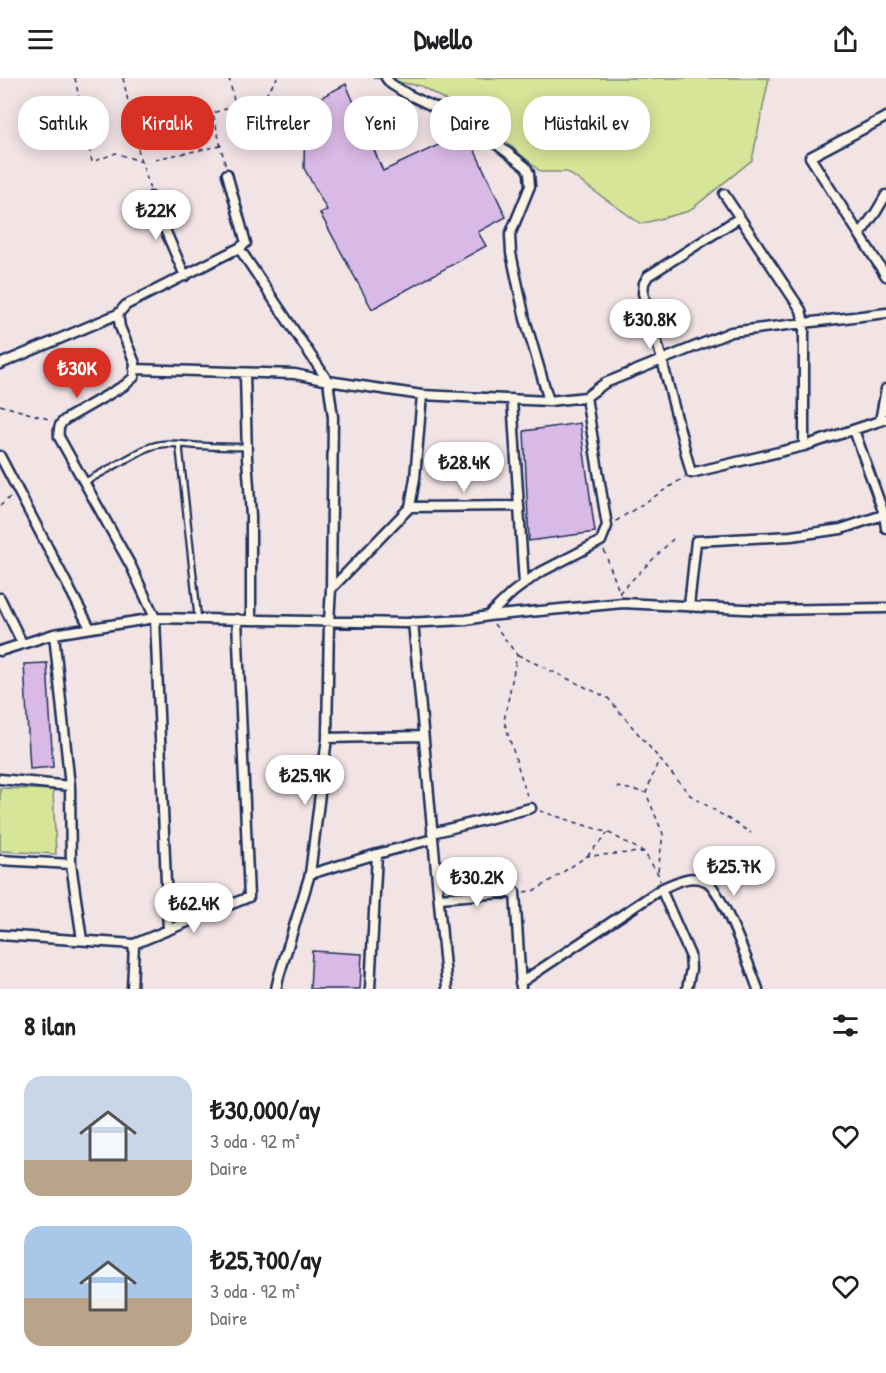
<!DOCTYPE html>
<html lang="tr">
<head>
<meta charset="utf-8">
<style>
	body { margin:0; font-family:"Patrick Hand",sans-serif; background:#f6f6f6; color:#202124; height:100vh; display:flex; flex-direction:column; font-size:22px; white-space:nowrap }
	* { box-sizing:border-box; margin:0 }
	p { font-size:20px; color:#757577 }
	.icon { flex:none; width:33px; height:33px; fill:none; stroke:currentColor; stroke-width:2; stroke-linecap:round; stroke-linejoin:round }
	.map { position:relative; height:911px; overflow:hidden }
	.side { display:flex; flex-direction:column; background:#fff; flex:1 }
	.side>* { flex:none }
	.guide { position:absolute; left:18px; top:18px; width:850px; height:54px; display:flex; gap:12px }
	.price { position:absolute; translate:-50% -51px; padding:0 14px; border-radius:21px; background:#fff; color:#222; font-size:20px; line-height:39px; filter:drop-shadow(0 2px 3px #0008) }
	.price::after { content:''; position:absolute; left:50%; top:36px; width:18px; height:14px; margin-left:-9px; background:inherit; clip-path:polygon(0 0,100% 0,50% 100%) }
	.price.active { background:#d93025; color:#fff }
	ul { padding:0; list-style:none }
	li { display:flex; align-items:center; gap:18px; height:150px; padding:0 24px }
	li span { display:grid; place-items:center; flex:none; width:168px; height:120px; border-radius:18px; color:#555 }
	li>.icon { margin-inline-start:auto }
	span .icon { width:72px; height:72px; fill:#fffc; stroke-width:1 }
	li b { font-size:26px }
	h2 { display:flex; justify-content:space-between; align-items:center; height:72px; padding:0 24px; font-size:26px }
	.chip { padding:0 21px; border-radius:24px; background:#fff; box-shadow:0 3px 15px #0003; font-size:21px; line-height:54px }
	.chip.active { background:#d93025; color:#fff }
	header { display:flex; justify-content:space-between; align-items:center; height:78px; padding:0 24px; background:#fff; font-size:27px; font-weight:700 }
	.map>svg:first-child { display:block }
</style>
</head>
<body>
<header><svg class="icon" aria-label="menu" viewBox="0 0 24 24"><path d="M4 6h16M4 12h16M4 18h16"/></svg>Dwello<svg class="icon" aria-label="share" viewBox="0 0 24 24"><path d="M12 15V3M7 8l5-5 5 5M5 13v7h14v-7"/></svg></header>
<div class="map">
<svg width="886" height="911" viewBox="0 0 886 911">
	<rect width="100%" height="100%" fill="#f2e3e5"/>
	<filter id="ink" filterUnits="userSpaceOnUse"><feTurbulence type="fractalNoise" baseFrequency=".0167" numOctaves="2"/><feDisplacementMap in="SourceGraphic" scale="12" xChannelSelector="R" yChannelSelector="G"/><feConvolveMatrix kernelMatrix="1 2 1 2 8 2 1 2 1" color-interpolation-filters="sRGB"/></filter>
	<g filter="url(#ink)">
		<path fill="#d6e598" stroke="#788a7b" stroke-width="1.5" d="M 373,0 L 769,0 L 752,82 L 689,133 L 641,146 L 567,94 L 541,94 L 483,44 L 421,8 Z
			M 0,710 L 53,712 L 56,776 L 0,773 Z"/>
		<path fill="#d9b9e5" stroke="#1b2f5e" stroke-width="1.5" d="M 346,6 L 383,93 L 466,54 L 506,139 L 478,154 L 486,168 L 372,231 L 320,135 L 327,132 L 304,90 L 305,28 Z
			M 580,345 L 595,454 L 529,463 L 524,353 Z
			M 47,585 L 53,689 L 30,691 L 24,586 Z
			M 312,873 L 362,876 L 360,911 L 310,911 Z"/>
		<g fill="none" stroke-linecap="round" stroke-linejoin="round">
			<g stroke="#1b2f5e" stroke-width="9">
				<path id="service" d="M 179,366 L 198,541
					M 85,404 L 145,371 C 164,362 183,367 203,368 C 218,369 232,369 247,369"/>
			</g>
			<g stroke="#1b2f5e" stroke-width="13">
				<path id="minor" d="M 386,0 L 391,6 L 407,16 L 430,27 L 457,38 L 499,68 L 526,89 L 529,95 L 530,108 L 510,157 L 511,175 L 525,241 L 549,323 L 586,319 L 605,305 L 731,254 L 886,235
					M 886,39 L 810,79 L 886,198
					M 227,96 L 246,165 L 239,170 L 126,227 L 118,236 L 120,249 L 135,285 L 134,299 L 125,307 L 66,341 C 59,346 58,350 59,359 L 131,488 L 155,540 L 168,852 L 249,819 L 237,541
					M 724,116 L 801,232 L 804,245 L 804,368 L 691,395 L 662,282 L 643,215 L 644,205 L 648,198 L 739,140
					M 151,119 L 185,198
					M 860,156 L 876,134 L 886,117
					M 239,170 L 328,303 L 422,317 L 549,323
					M 0,286 L 118,236
					M 134,291 L 295,296 L 328,303 L 333,339 L 331,511 L 329,543 L 327,660 L 310,796 L 279,898 L 276,911
					M 245,295 L 247,380 L 251,438 L 251,541
					M 512,321 L 524,506
					M 880,343 L 886,311
					M 854,352 L 884,436 L 886,450
					M 804,368 L 886,341
					M 0,378 L 90,550
					M 410,429 L 519,428
					M 331,511 L 410,429 L 415,400 L 422,317
					M 0,520 L 22,565
					M 689,528 L 696,463 L 791,458 L 841,451 L 886,436
					M 488,538 L 623,525 L 764,532 L 886,530
					M 413,544 L 447,911
					M 0,573 L 54,556 L 155,540 L 405,545 L 466,542 L 488,538 L 513,514 L 537,496 L 601,463 L 607,448 L 586,319
					M 327,660 L 423,658
					M 0,701 L 70,708
					M 432,755 L 531,730
					M 0,782 L 71,786 L 70,708 L 54,556
					M 71,786 L 82,862
					M 310,796 L 377,776 L 433,761
					M 661,811 L 690,877 L 691,891 L 687,911
					M 439,820 L 515,814 L 521,909
					M 0,857 L 134,866 L 168,852
					M 520,905 L 661,811 C 676,804 690,796 706,803 C 721,810 751,892 758,911
					M 132,911 L 134,866
					M 370,911 L 377,776"/>
			</g>
			<path stroke="#1b2f5e" stroke-width="1.5" stroke-dasharray="4.5 4.5" stroke-linecap="butt" d="M 75,0 L 92,84 L 116,75 L 142,84 L 150,112
				M 123,0 L 141,84
				M 229,0 L 235,27
				M 155,81 L 220,68
				M 225,86 L 213,35 L 266,17 L 277,0
				M 0,327 L 52,342
				M 0,428 L 10,419
				M 616,443 L 685,399
				M 604,472 L 620,516
				M 619,515 L 675,459
				M 494,546 L 517,577 L 504,643 L 528,721
				M 518,577 L 608,620 L 690,717 L 751,755
				M 617,709 L 645,714
				M 540,733 L 609,755 L 644,774 L 658,796 L 660,803
				M 587,778 L 608,755
				M 658,793 L 663,756 L 646,715 L 659,681
				M 524,814 L 536,812 L 587,778 L 643,774"/>
			<use href="#service" stroke="#fcf5e5" stroke-width="4.5"/>
			<use href="#minor" stroke="#fcf5e5" stroke-width="8"/>
		</g>
	</g>
</svg>
<b class="price" style="left:156px;top:163px">₺22K</b>
<b class="price" style="left:650px;top:272px">₺30.8K</b>
<b class="price active" style="left:77px;top:321px">₺30K</b>
<b class="price" style="left:464px;top:415px">₺28.4K</b>
<b class="price" style="left:305px;top:728px">₺25.9K</b>
<b class="price" style="left:734px;top:819px">₺25.7K</b>
<b class="price" style="left:477px;top:830px">₺30.2K</b>
<b class="price" style="left:194px;top:856px">₺62.4K</b>
<div class="guide">
<a class="chip">Satılık</a>
<a class="chip active">Kiralık</a>
<a class="chip">Filtreler</a>
<a class="chip">Yeni</a>
<a class="chip">Daire</a>
<a class="chip">Müstakil ev</a>
</div>
</div>
<section class="side">
<h2>8 ilan<svg class="icon" aria-label="filters" viewBox="0 0 24 24"><path d="M4 7h16M4 17h16"/><circle cx="9" cy="7" r="2"/><circle cx="15" cy="17" r="2"/></svg></h2>
<ul>
<li><span style="background:linear-gradient(#c9d6e8 70%,#b9a48a 0)"><svg class="icon" aria-label="home" viewBox="0 0 24 24"><path d="M3 11l9-7 9 7M6 9v11h12V9"/></svg></span><div><b>₺30,000/ay</b><p>3 oda · 92 m²</p><p>Daire</p></div><svg class="icon" aria-label="heart" viewBox="0 0 24 24"><path d="M12 20l-8-8c-3-5 5-10 8-4 3-6 11-1 8 4z"/></svg></li>
<li><span style="background:linear-gradient(#a9c7e8 60%,#b9a48a 0)"><svg class="icon" aria-label="home" viewBox="0 0 24 24"><path d="M3 11l9-7 9 7M6 9v11h12V9"/></svg></span><div><b>₺25,700/ay</b><p>3 oda · 92 m²</p><p>Daire</p></div><svg class="icon" aria-label="heart" viewBox="0 0 24 24"><path d="M12 20l-8-8c-3-5 5-10 8-4 3-6 11-1 8 4z"/></svg></li>
</ul>
</section>
</body>
</html>
